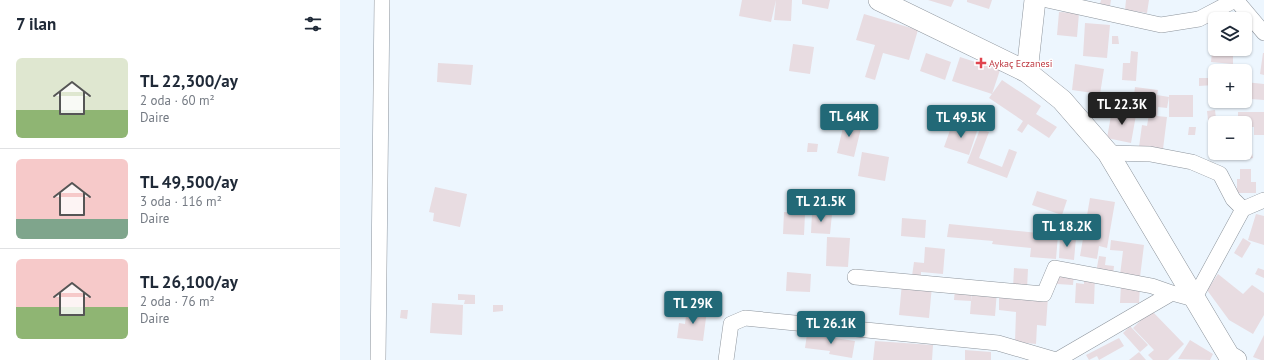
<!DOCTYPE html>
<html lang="tr">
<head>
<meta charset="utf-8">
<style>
	body { margin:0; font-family:"PT Sans",sans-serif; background:#f2f2f3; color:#1f2937; height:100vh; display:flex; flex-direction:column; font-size:15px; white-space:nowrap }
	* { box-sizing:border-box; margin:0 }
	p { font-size:13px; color:#747a83 }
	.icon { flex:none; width:22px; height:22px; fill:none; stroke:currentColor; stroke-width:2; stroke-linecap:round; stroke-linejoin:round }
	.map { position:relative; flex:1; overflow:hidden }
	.side { display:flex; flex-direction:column; background:#fff; width:340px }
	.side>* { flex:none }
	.buttons { position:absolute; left:868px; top:12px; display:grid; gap:8px }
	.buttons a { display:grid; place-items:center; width:44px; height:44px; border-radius:6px; background:#fff; box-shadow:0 1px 3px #0004; font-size:20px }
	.price { position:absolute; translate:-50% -34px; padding:0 9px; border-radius:4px; background:#226977; color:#fff; font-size:13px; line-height:26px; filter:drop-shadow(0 1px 2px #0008) }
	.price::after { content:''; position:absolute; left:50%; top:24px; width:12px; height:9px; margin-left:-6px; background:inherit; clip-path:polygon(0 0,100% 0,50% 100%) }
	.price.current { background:#222; color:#fff }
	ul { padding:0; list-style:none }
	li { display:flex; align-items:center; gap:12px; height:100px; padding:0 16px }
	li+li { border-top:1px solid #e0e1e3 }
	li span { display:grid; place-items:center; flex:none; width:112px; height:80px; border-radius:6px; color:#555 }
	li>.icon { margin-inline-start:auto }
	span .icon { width:48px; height:48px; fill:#fffc; stroke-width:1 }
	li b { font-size:17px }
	h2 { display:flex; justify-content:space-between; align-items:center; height:48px; padding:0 16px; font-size:17px }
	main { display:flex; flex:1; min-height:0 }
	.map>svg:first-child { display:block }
</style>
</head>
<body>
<main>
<section class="side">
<h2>7 ilan<svg class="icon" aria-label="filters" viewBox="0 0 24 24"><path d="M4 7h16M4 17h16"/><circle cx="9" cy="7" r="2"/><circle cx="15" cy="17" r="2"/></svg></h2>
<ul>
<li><span style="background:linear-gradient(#dfe7d0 65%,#8fb573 0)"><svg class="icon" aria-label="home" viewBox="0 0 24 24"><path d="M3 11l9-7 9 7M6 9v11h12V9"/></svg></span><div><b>TL 22,300/ay</b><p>2 oda · 60 m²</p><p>Daire</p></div></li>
<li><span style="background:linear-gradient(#f6c9c9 75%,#7fa58c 0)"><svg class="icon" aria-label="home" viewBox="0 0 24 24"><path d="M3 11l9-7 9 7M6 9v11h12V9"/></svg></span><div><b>TL 49,500/ay</b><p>3 oda · 116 m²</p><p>Daire</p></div></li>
<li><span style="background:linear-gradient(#f6c9c9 60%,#8fb573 0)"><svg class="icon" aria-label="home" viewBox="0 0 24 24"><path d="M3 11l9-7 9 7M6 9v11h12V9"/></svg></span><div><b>TL 26,100/ay</b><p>2 oda · 76 m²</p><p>Daire</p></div></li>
</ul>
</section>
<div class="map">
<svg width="924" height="360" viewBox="0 0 924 360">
	<rect width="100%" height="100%" fill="#edf6fe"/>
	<path fill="#e8dce1" d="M 402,0 L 436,0 L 431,22 L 399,16 Z
		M 436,0 L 452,0 L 451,21 L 434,20 Z
		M 462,0 L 490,0 L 488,9 L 462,4 Z
		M 588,0 L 614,0 L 611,7 Z
		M 627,0 L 652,0 L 649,9 L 627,2 Z
		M 761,0 L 771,0 L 770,6 L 760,4 Z
		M 786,0 L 809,0 L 807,13 L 785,10 Z
		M 719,12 L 739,13 L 737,37 L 717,35 Z
		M 524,14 L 578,30 L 569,60 L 543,53 L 535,80 L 525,77 L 535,45 L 516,40 Z
		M 745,23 L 770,25 L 767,58 L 743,56 Z
		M 874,33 L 875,49 L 893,49 L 893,64 L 871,62 Z
		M 772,36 L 778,36 L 779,44 L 772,44 Z
		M 453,44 L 474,47 L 470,74 L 449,71 Z
		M 791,51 L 798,52 L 796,81 L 782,80 L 783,63 L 790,63 Z
		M 586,53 L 611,62 L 605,80 L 580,71 Z
		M 923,53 L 924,53 L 924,75 L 920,74 Z
		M 620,57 L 660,70 L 652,94 L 612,81 Z
		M 98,63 L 133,65 L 131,85 L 97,82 Z
		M 735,64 L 764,69 L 760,94 L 732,90 Z
		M 859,78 L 874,78 L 874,85 L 859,86 Z
		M 662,80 L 701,106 L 696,114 L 717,127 L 709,138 L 688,124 L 682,133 L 677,130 L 683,121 L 649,98 Z
		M 905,82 L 924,84 L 924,100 L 911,99 L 910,106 L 892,105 L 892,101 L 905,101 Z
		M 795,87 L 818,90 L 817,95 L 829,97 L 827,108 L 818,107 L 817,116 L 827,117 L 823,149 L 799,147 L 802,125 L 807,126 L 809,114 L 792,112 Z
		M 829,95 L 853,95 L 853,117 L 829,117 Z
		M 772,110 L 796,115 L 791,143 L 767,138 Z
		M 875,110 L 876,119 L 868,120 L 867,111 Z
		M 898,112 L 924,112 L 924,135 L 914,135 L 914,127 L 905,127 L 905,123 L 898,123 Z
		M 505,119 L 522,124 L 514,157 L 497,153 Z
		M 613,122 L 637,131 L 629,155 L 604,147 Z
		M 849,127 L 856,127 L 855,135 L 848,135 Z
		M 640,129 L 649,132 L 639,158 L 662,167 L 669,149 L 677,152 L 667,178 L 627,163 Z
		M 871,142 L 875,142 L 875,153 L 889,153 L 889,154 L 873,156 Z
		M 468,143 L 478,144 L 477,152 L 467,152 Z
		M 905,144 L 909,144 L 910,152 L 905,152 Z
		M 522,152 L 549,157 L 545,181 L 518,176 Z
		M 912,153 L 913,158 L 903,160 L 902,155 Z
		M 900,169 L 911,169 L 911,182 L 916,182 L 916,193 L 897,193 L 897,179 L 900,179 Z
		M 95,187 L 127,194 L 120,227 L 93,221 L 94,213 L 89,212 Z
		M 697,191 L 727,200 L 722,215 L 692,205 Z
		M 750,198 L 775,202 L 767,248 L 759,246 L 757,259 L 740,256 Z
		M 444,212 L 465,214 L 464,235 L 443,234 Z
		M 472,213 L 492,214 L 490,234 L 471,233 Z
		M 916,214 L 924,216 L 924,245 L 908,240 Z
		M 562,218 L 586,220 L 585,238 L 561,236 Z
		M 728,220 L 737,220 L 736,236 L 727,235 Z
		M 609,224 L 718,235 L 716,259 L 690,257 L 691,248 L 652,244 L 653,241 L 607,237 Z
		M 487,237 L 510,238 L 508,267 L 486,266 Z
		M 720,237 L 736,238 L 734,260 L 719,258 Z
		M 903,238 L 911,243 L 902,258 L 894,253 Z
		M 771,240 L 804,245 L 800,277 L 780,275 L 783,251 L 770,250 Z
		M 585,247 L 605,249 L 603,274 L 581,272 L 581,277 L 572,276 L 574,262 L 584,263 Z
		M 759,256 L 766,257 L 765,265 L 774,266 L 773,275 L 756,273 Z
		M 674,268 L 688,269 L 687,289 L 673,288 Z
		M 918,268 L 924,270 L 924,278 L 915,274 Z
		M 447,272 L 471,274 L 470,292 L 446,291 Z
		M 717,272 L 734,273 L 733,285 L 717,284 Z
		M 878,274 L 903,294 L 912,285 L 924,293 L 924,315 L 913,334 L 889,320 L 867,290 Z
		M 744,275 L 755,276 L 754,304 L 735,303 L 736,283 L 744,284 Z
		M 562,283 L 592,286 L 589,318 L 559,315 Z
		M 781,285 L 800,286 L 799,303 L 780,303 Z
		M 615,288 L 631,289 L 631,301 L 614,300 Z
		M 632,289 L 657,291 L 655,316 L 630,314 Z
		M 118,294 L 135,295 L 135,304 L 124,304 L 125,300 L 118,300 Z
		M 659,295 L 708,297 L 706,326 L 697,325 L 696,344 L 675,342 L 676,312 L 659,310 Z
		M 92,303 L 123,305 L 122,335 L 90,333 Z
		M 153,305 L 163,305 L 163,311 L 153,312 Z
		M 347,307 L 367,310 L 363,341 L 337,338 L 339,323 L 345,324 Z
		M 61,310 L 68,310 L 67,319 L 60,318 Z
		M 811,310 L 844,344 L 828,360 L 813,360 L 808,355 L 814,350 L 793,328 Z
		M 790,326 L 808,345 L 800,352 L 783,333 Z
		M 467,334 L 515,341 L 512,358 L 489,354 L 490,351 L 465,348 Z
		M 924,335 L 924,360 L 921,360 L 913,357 Z
		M 779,338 L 784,346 L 759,360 L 757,356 L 749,360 L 746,355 Z
		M 850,340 L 873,354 L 870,360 L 838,359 Z
		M 535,341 L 593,345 L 592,360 L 533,360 Z
		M 625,350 L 651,352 L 651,360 L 625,360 Z
		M 799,352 L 806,360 L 789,360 Z"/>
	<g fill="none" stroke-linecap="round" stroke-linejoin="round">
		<g stroke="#8d949c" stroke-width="16">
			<path id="street" d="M 707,0 L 821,25 L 859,19 L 895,0
				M 896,0 L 924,33
				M 768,153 L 810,154 L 852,162 L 880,174 L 893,199 L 903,209
				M 515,277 L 704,294 L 715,268 L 812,286 L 832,293
				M 38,360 L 42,0
				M 386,360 L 391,324 L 405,318 L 658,343 L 716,360
				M 717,360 L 832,293 L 854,299 L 903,209 L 924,200"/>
		</g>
		<g stroke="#8d949c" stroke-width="22">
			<path id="secondary" d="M 539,0 L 687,72 L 722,100 L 768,153 L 889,356 L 896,360
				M 687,72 L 695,0"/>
		</g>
		<use href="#street" stroke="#fff" stroke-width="15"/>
		<use href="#secondary" stroke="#fff" stroke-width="21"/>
	</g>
	<path fill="#e0444e" stroke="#fff" stroke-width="1.5" d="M639 57h4v4h4v4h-4v4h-4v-4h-4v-4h4z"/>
	<g text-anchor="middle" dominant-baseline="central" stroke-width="3" stroke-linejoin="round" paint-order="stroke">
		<g font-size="10" fill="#be3a42" stroke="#fff" text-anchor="start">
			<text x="649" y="63">Aykaç Eczanesi</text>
		</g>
	</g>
</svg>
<div class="buttons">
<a><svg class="icon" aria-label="layers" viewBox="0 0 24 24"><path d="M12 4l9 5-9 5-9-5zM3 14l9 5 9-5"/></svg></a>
<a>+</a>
<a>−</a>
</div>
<b class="price current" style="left:782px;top:126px">TL 22.3K</b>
<b class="price" style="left:509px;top:138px">TL 64K</b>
<b class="price" style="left:621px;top:139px">TL 49.5K</b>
<b class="price" style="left:481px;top:223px">TL 21.5K</b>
<b class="price" style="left:727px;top:248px">TL 18.2K</b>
<b class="price" style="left:353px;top:325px">TL 29K</b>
<b class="price" style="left:491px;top:345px">TL 26.1K</b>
</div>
</main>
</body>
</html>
